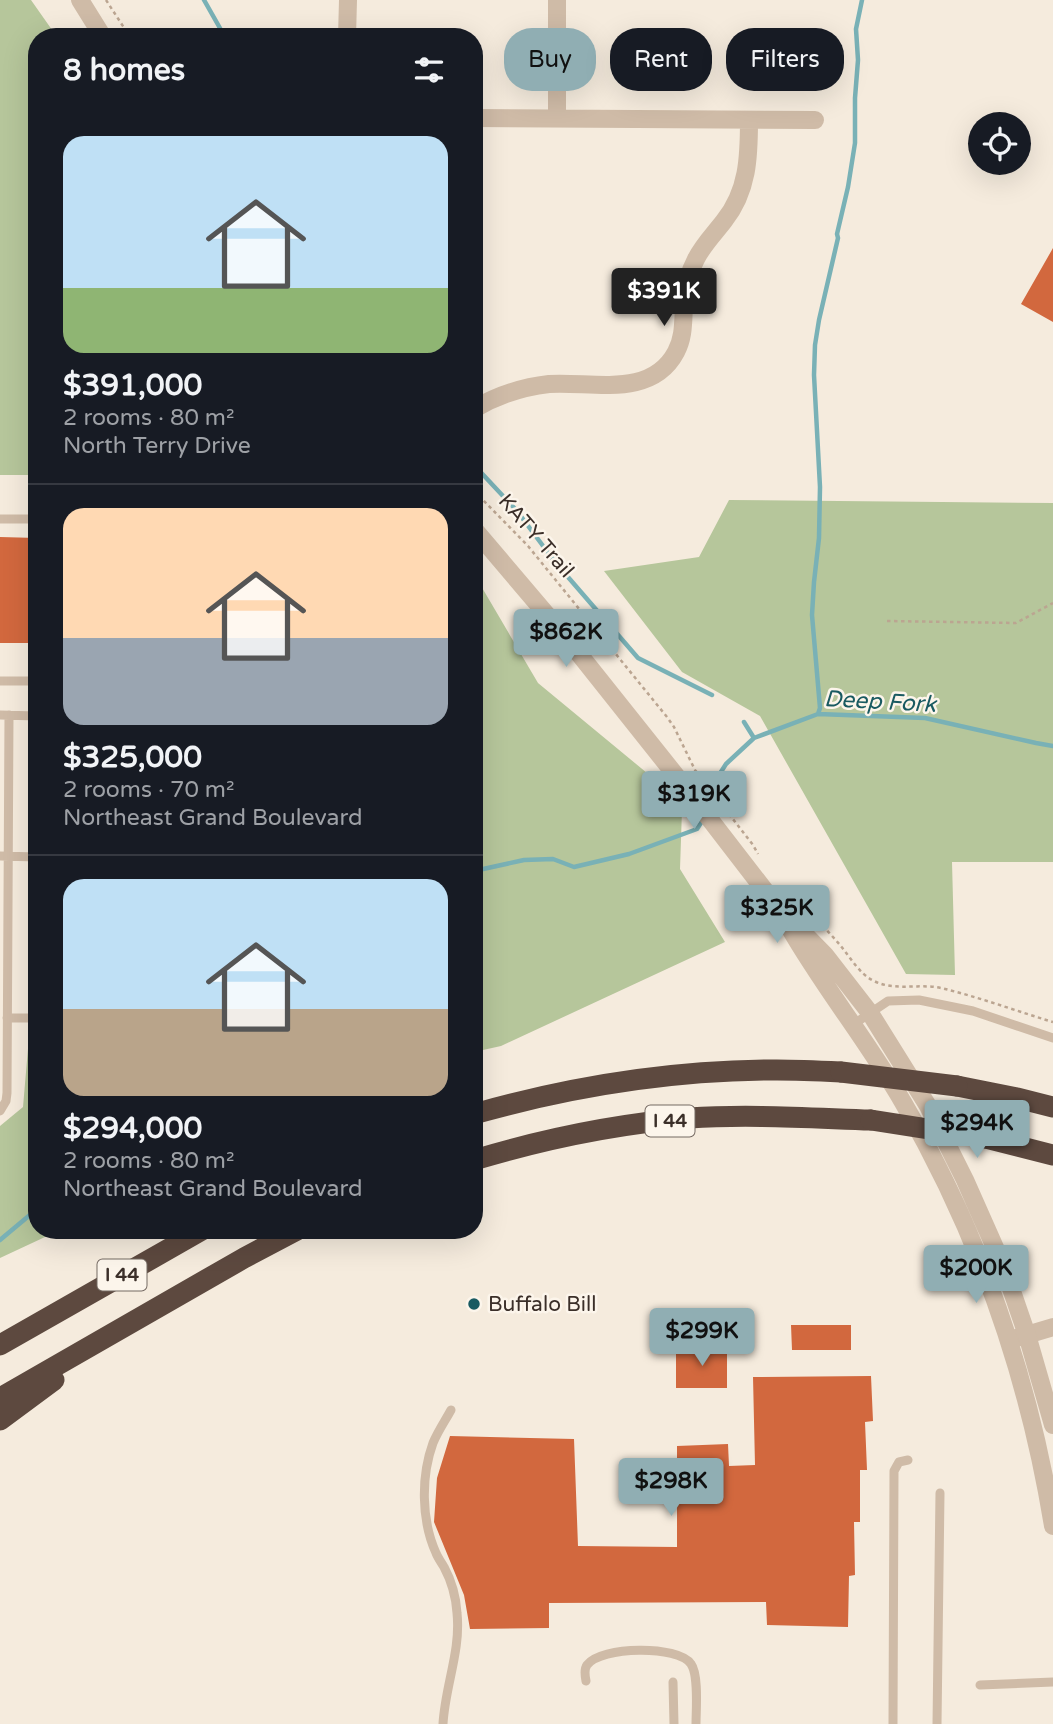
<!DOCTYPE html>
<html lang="en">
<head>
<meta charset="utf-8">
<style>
	body { margin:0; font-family:"Varela Round",sans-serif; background:#20242c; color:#f1f3f6; height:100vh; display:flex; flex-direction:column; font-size:26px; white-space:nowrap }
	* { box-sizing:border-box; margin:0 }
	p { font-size:23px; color:#9ea1a6 }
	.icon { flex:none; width:38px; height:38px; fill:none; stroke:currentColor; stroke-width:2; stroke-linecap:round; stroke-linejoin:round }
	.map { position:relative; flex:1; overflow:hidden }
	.panel { position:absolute; left:28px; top:28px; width:455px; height:1211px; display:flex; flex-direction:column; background:#171b24; border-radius:28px; box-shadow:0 7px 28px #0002 }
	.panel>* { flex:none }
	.top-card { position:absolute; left:504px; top:28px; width:443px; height:63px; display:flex; gap:14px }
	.fabs { position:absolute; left:968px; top:112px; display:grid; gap:14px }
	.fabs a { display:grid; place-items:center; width:63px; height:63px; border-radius:50%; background:#171b24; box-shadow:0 7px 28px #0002; font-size:35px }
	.price { position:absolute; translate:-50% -60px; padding:0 16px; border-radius:7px; background:#90aeb3; color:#111; font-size:23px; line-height:46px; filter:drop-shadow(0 2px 4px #0008) }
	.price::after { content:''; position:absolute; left:50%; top:42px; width:21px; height:16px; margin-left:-10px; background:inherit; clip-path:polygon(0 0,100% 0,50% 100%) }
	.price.on { background:#222; color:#fff }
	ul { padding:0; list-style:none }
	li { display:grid; align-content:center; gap:14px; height:371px; padding:0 35px }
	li+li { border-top:2px solid #363941 }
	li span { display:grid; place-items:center; height:217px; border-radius:21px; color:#555 }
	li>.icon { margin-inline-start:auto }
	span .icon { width:126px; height:126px; fill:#fffc; stroke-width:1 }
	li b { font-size:30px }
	h2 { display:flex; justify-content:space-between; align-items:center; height:84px; padding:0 35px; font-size:30px }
	.chip { padding:0 24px; border-radius:28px; background:#171b24; box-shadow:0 7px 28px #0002; font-size:24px; line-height:63px }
	.chip.on { background:#90aeb3; color:#111 }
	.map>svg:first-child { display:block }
</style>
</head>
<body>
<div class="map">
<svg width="1053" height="1724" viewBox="0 0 1053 1724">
	<rect width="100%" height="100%" fill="#f5ebdd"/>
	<path fill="#b6c69b" d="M 0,0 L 31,0 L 57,37 L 37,37 L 37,475 L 0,475 Z
		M 729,500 L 1053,503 L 1053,862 L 952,862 L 955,975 L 906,974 L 760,716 L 682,672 L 604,571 L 699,557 Z
		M 474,574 L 538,683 L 670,792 L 682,810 L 680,869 L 725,942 L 501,1046 L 474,1052 Z
		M 37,1036 L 37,1230 L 60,1230 L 0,1258 L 0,1126 L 23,1107 L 29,1037 Z"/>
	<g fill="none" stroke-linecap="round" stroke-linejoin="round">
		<path stroke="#79b1b6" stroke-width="4.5" d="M 204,0 L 225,37
			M 474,465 L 517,511 L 555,562 L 638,658 L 712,695
			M 818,714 L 820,708 L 812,615 L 814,582 L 819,538 L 820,487 L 814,375 L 815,345 L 819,320 L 838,238 L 837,234 L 848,187 L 855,143 L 855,98 L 858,60 L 856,29 L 862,0
			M 744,722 L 754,738
			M 708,811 L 717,796 L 719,775 L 726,764 L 754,738 L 818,714 L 925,718 L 1036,743 L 1053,746
			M 474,871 L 524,860 L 553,859 L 574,867 L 629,854 L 697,829 L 704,818
			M 0,1240 L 37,1209"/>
	</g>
	<path fill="#d2683e" d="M 1053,248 L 1053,322 L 1021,304 Z
		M 0,537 L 37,538 L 37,643 L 0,643 Z
		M 791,1325 L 851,1325 L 851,1350 L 792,1350 Z
		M 727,1348 L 727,1388 L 676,1388 L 676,1349 Z
		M 871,1376 L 873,1421 L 865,1422 L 867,1470 L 860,1470 L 860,1522 L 854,1522 L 855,1575 L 849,1576 L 848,1627 L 767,1625 L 766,1602 L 549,1603 L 549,1628 L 470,1629 L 464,1595 L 434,1522 L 437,1478 L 450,1436 L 574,1439 L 578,1546 L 677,1547 L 677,1446 L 728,1444 L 729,1466 L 755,1465 L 753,1377 Z"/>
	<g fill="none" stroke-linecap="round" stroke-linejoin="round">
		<path stroke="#bba591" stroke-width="2.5" stroke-dasharray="3.5 3.5" stroke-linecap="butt" d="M 106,0 L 130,37
			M 474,491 L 528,546 L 667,717 L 674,727 L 695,770 L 753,845 L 758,854
			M 887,621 L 1016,623 L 1053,603
			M 787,892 C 805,909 824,926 840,945 C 850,957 859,973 872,980 C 894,992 918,983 941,988 C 979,997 1016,1011 1053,1022"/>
		<path stroke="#cfbba7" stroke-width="9" d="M 0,519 L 37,519
			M 0,681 L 37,681
			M 0,715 L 37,716
			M 0,856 L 37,857
			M 7,1018 L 37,1018
			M 854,1024 L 888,1001 L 919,1000 L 973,1011 L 1053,1038
			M 0,1111 L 6,1101 L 7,1093 L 9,715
			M 586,1681 C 585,1676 584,1669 587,1665 C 601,1646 678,1645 691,1664 C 699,1675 696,1710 696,1724
			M 673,1682 L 674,1724
			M 980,1685 L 1053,1682
			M 443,1724 C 445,1686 461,1651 457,1613 C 456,1597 451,1580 444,1567 C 441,1562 438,1558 436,1553 C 421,1520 421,1476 433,1443 C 438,1431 445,1421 451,1410
			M 893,1724 L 894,1471 L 899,1462 L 908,1460
			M 937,1724 L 940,1493"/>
		<path stroke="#cfbba7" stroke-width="18" d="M 347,37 L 348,0
			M 474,118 L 815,120
			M 557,118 L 557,0
			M 474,409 C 498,395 522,387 549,384 C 592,381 651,399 676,352 C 684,337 683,322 684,305 C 685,289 688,274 696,259 C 703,245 714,234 724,221 C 748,191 749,157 749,120
			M 1013,1339 L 1053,1327"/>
		<path stroke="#cfbba7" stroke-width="18" d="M 80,0 L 103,37
			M 474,529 L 564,635 L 685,787 L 776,905 L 825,955 L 870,1013 L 928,1106 L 965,1180 L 1004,1268 L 1027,1335 L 1053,1425
			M 789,927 C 824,988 869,1043 904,1104 C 979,1234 1029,1378 1053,1526"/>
		<path stroke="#5d493f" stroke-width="21" d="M 957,1086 L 1017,1098 L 1053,1107
			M 474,1114 C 573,1086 674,1070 777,1070 C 798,1070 820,1071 841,1072
			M 986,1138 L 1053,1155
			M 474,1160 C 544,1139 616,1124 689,1118 C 749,1114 810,1118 871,1120
			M 0,1345 L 202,1230
			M 0,1398 L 244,1258 L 297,1230
			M 0,1420 L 54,1380"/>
		<path stroke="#5d493f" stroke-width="21" d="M 841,1072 L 957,1086
			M 871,1120 L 986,1138"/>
	</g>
	<circle fill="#195a61" stroke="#fcf5eb" stroke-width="2.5" cx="474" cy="1304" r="7"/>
	<g text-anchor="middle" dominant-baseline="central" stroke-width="5" stroke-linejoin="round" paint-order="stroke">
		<g fill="#fcf5eb" stroke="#756a63" stroke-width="2">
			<rect x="645.5" y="1105.5" width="49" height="31" rx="5"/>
			<rect x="97.5" y="1259.5" width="49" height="31" rx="5"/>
		</g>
		<g font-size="19" font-weight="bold" fill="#3b2f29">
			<text x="670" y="1121">I 44</text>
			<text x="122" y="1275">I 44</text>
		</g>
		<g font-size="21" fill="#3b2f29" stroke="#fcf5eb">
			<text transform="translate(536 536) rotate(49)">KATY Trail</text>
		</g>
		<g font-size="21" fill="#3b2f29" stroke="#fcf5eb" text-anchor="start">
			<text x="488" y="1304">Buffalo Bill</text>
		</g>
		<g font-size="23" font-style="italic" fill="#195a61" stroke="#fcf5eb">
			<text transform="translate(880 702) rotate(3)">Deep Fork</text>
		</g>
	</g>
</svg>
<div class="fabs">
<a><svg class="icon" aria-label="locate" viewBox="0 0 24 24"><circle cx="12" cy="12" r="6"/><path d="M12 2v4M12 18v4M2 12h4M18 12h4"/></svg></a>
</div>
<b class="price on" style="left:664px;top:328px">$391K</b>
<b class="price" style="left:566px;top:669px">$862K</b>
<b class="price" style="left:694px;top:831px">$319K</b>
<b class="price" style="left:777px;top:945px">$325K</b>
<b class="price" style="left:977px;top:1160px">$294K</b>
<b class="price" style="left:976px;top:1305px">$200K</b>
<b class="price" style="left:702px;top:1368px">$299K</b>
<b class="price" style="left:671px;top:1518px">$298K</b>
<div class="top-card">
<a class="chip on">Buy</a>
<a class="chip">Rent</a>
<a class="chip">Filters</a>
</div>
<section class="panel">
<h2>8 homes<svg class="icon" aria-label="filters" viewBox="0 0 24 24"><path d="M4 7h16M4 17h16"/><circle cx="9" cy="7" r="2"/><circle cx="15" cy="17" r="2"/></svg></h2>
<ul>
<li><span style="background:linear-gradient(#bfe0f5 70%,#8fb573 0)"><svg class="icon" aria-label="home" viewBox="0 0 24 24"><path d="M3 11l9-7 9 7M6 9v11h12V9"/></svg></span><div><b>$391,000</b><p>2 rooms · 80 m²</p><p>North Terry Drive</p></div></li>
<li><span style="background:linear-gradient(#ffd9b3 60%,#9aa5b1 0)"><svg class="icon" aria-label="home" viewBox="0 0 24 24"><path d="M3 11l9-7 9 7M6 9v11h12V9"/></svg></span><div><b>$325,000</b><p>2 rooms · 70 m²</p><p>Northeast Grand Boulevard</p></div></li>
<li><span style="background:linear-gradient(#bfe0f5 60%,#b9a48a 0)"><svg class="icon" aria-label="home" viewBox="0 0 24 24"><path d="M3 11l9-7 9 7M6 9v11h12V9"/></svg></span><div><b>$294,000</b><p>2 rooms · 80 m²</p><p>Northeast Grand Boulevard</p></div></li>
</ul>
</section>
</div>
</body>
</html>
